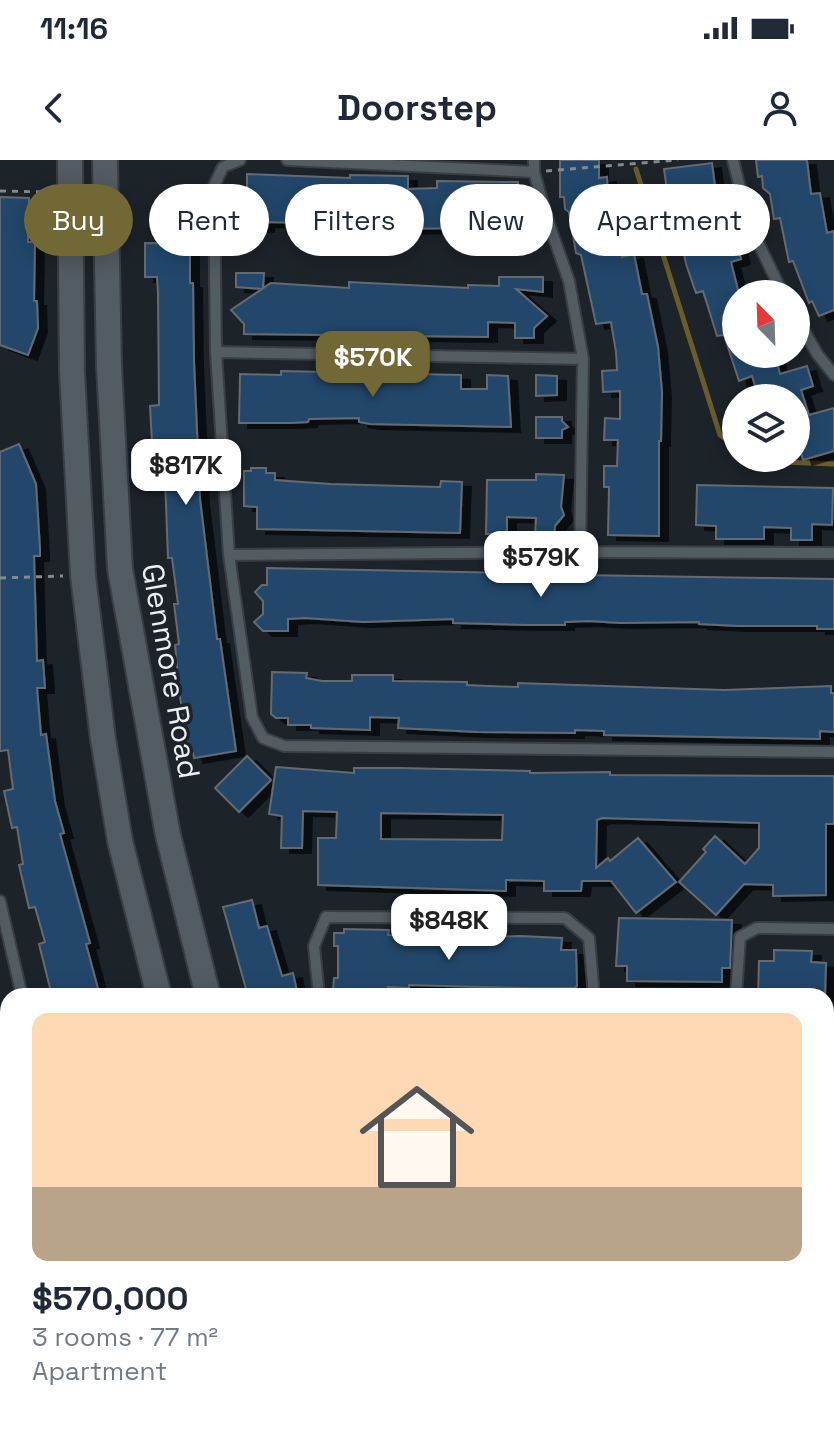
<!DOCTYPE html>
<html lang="en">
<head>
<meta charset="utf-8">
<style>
	body { margin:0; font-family:"Space Grotesk",sans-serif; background:#f2f2f3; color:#1f2937; height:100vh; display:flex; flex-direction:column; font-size:30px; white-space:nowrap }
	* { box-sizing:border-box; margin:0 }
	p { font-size:26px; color:#747a83 }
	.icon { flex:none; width:44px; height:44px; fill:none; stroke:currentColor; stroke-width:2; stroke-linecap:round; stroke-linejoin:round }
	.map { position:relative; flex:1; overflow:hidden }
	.details { position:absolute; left:0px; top:828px; width:834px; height:442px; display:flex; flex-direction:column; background:#fff; border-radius:24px 24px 0 0; box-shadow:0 4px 20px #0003 }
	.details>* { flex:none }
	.hud { position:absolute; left:24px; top:24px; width:786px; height:72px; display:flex; gap:16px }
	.needle { width:52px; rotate:337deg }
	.buttons { position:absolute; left:722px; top:120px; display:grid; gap:16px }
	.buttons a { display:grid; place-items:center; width:88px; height:88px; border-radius:50%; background:#fff; box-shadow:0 4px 20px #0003; font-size:40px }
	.price { position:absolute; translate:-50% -68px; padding:0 18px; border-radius:16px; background:#fff; color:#222; font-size:26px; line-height:52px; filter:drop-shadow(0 2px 4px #0008) }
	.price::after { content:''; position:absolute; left:50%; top:48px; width:24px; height:18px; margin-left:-12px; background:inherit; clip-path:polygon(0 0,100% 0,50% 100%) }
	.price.active { background:#716836; color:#fff }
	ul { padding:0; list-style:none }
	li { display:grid; align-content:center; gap:16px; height:424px; padding:0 32px }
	li span { display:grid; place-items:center; height:248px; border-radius:16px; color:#555 }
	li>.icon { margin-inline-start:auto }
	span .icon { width:144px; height:144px; fill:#fffc; stroke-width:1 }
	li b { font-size:34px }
	.pill { padding:0 28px; border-radius:36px; background:#fff; box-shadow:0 4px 20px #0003; font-size:28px; line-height:72px }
	.pill.active { background:#716836; color:#fff }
	.status { display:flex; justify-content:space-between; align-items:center; height:56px; padding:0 40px; background:#fff; direction:ltr }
	.status svg { height:22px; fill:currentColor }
	header { display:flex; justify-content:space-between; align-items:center; height:104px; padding:0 32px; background:#fff; font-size:36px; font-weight:800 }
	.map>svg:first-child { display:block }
</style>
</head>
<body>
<div class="status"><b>11:16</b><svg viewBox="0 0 49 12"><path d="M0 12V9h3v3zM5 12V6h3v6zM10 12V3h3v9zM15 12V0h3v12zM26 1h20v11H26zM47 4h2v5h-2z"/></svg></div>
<header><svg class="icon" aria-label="back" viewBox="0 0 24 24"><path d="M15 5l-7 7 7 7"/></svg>Doorstep<svg class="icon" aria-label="person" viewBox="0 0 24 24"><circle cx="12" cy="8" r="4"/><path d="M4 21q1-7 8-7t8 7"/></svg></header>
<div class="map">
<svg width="834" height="1269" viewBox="0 0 834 1269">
	<defs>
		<filter id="shadow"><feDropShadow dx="9" dy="5" stdDeviation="0" flood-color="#0009"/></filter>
	</defs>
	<rect width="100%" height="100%" fill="#1c2329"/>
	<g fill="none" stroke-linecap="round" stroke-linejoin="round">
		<path stroke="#6b5d29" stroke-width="5" d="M 636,9 L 720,275 L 736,286
			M 752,298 L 755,301 L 834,304"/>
	</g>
	<path fill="#23476a" stroke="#636b73" stroke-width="2" fill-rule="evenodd" filter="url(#shadow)" d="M 560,0 L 599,0 L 599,18 L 607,17 L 609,58 L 616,57 L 622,97 L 634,94 L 642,134 L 647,134 L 658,187 L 662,232 L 661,281 L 659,281 L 659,376 L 608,375 L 609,327 L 604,327 L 604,306 L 617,306 L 618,280 L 604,280 L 605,258 L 620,259 L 620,231 L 603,232 L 602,211 L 617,210 L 616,192 L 611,162 L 596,164 L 581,95 L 576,93 L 569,52 L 565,49 L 564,37 L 560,37 Z
		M 756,0 L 807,0 L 811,34 L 820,33 L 827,73 L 834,71 L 834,150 L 819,156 L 812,141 L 809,143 L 793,101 L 789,102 L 780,58 L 774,59 L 770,34 L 763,28 L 762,16 L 758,17 Z
		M 712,3 L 717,42 L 722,42 L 729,81 L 736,79 L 741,99 L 731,102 L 739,134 L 736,134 L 736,194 L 769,194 L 776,199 L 780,214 L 807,206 L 813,226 L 801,230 L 809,255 L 834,248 L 834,291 L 803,300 L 796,275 L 796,238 L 759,238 L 752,216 L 739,221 L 724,175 L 717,176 L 703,131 L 696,133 L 686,104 L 674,43 L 672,38 L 668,38 L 664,9 Z
		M 247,14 L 350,18 L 350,15 L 408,16 L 408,29 L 437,28 L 437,21 L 518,22 L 518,77 L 490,76 L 482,83 L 476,83 L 471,79 L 471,68 L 389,69 L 389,65 L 265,62 L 265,67 L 235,67 L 235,31 L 247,30 Z
		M 0,37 L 29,38 L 28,82 L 35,82 L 34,141 L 37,141 L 38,168 L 28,195 L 0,185 Z
		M 145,83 L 190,84 L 190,123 L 193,123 L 194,202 L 200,339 L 217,479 L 220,479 L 236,591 L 194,598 L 193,593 L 189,593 L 180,537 L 175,485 L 179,484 L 174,444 L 178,444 L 172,398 L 168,398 L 165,318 L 154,318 L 150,246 L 159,245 L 158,133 L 157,117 L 145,117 Z
		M 236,113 L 264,113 L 263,128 L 271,123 L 349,128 L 349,122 L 468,128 L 468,125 L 499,126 L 499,117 L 543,117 L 543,132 L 516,129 L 547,156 L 534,168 L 534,178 L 515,178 L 515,163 L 488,162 L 488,177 L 244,174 L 244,164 L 231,150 L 262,129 L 236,127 Z
		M 281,211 L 461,215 L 461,229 L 487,229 L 487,215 L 508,216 L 511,267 L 370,264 L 359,262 L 359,258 L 309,259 L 308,262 L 290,263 L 239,263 L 240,214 L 281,215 Z
		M 536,215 L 557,216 L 557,235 L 536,236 Z
		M 536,257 L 562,257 L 562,261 L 568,267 L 562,270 L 562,278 L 536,278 Z
		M 19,284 L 36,324 L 40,389 L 40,396 L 34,396 L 37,501 L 43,500 L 45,528 L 37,528 L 41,575 L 46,574 L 55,641 L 64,673 L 60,674 L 90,783 L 86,784 L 100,836 L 52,836 L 39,784 L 45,782 L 35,747 L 29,748 L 19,705 L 23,704 L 17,667 L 12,668 L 4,631 L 13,629 L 8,590 L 0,591 L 0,292 Z
		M 251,308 L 266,308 L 266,313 L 275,313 L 275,320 L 330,324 L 440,327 L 441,321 L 462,322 L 460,373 L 257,369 L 257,347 L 244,346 L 244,311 L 251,311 Z
		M 536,314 L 564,315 L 561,347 L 564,355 L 555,366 L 554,376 L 535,375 L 536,358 L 507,357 L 507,374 L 486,374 L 487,320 L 536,320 Z
		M 697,325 L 833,328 L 832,365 L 812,364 L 812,380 L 791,380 L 791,368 L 764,367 L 764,379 L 716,379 L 716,366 L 696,365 Z
		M 267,408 L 511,413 L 551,415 L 551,419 L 580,421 L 580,415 L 834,419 L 834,469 L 817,469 L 817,466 L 738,466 L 699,464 L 699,462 L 620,463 L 589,461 L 565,462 L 565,465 L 528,465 L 453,463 L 453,459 L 363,462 L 305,458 L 288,459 L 288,471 L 263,471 L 254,462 L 263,454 L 263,441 L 255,432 L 262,425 L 267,425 Z
		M 272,512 L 307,513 L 306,518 L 322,521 L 352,521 L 352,515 L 393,515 L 393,521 L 467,522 L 467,525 L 488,526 L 518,527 L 518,523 L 724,530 L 831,526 L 831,533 L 834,533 L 834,572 L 820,571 L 820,579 L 604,575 L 604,571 L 575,570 L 575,573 L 477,572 L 398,568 L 399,558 L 370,557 L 370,570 L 311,568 L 311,565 L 288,565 L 288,558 L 276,558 L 271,554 Z
		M 247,596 L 271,620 L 239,652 L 215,628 Z
		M 276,607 L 354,613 L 354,608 L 400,608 L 530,611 L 530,613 L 610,612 L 610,615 L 834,616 L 834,664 L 826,664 L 826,735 L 773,736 L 773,725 L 744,724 L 716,755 L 679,722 L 706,692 L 703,689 L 715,676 L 745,704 L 759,688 L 759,663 L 602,658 L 597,660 L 596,708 L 608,698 L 610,701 L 638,678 L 676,722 L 636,753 L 611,721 L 582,721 L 581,731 L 544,731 L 544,721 L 506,720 L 506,731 L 318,725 L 318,678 L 336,678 L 337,652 L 303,651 L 302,688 L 281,688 L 282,656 L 269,654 ZM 381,653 L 503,655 L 502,680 L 381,679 Z
		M 252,740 L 259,768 L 267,766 L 282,816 L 293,813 L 298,836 L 248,836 L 223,747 Z
		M 619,758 L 732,760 L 730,808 L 722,808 L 722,822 L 627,821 L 627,806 L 616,806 Z
		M 344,769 L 389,770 L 388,775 L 451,778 L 520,776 L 562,778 L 561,790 L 576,790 L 577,826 L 575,828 L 524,828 L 409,825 L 409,828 L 388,827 L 388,835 L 342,835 L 343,831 L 333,831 L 334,818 L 338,818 L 338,786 L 334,786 L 334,773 L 344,773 Z
		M 774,790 L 812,791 L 811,802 L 826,803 L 825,836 L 758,836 L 759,801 L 774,801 Z"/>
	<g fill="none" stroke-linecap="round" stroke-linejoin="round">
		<g stroke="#393e44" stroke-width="14">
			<path id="service" d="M 240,0 L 223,7 L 214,26 L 216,192 L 229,395 L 252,557 L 263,578 L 284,586 L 834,592
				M 287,0 L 534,12 L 534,0
				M 733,0 L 749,64 L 783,134
				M 534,12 L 547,58 L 569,121 L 583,199 L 580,392
				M 796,157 L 818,195 L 834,215
				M 216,192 L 583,199
				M 229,395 L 580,392 L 834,393
				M 0,741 L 22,836
				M 319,836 L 314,786 L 326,757 L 565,758 L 589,778 L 594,836
				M 736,836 L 740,777 L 757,768 L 834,769
				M 0,909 L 8,908
				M 826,932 L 834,933"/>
		</g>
		<g stroke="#393e44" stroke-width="24">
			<path id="minor" d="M 0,1026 L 8,1026
				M 826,1080 L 834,1080
				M 0,1099 L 8,1096
				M 826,1234 L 834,1232
				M 198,1262 L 200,1269
				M 653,1262 L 655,1269
				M 706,1269 L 730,1262"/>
		</g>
		<g stroke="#393e44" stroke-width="28">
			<path id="secondary" d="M 70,0 L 72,212 L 83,416 L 103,579 L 120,681 L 159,836
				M 105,0 L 109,206 L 120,409 L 168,675 L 208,836
				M 271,1262 L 273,1269
				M 312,1262 L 314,1269"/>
		</g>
		<path stroke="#84898f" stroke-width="3" stroke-dasharray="6 6" stroke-linecap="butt" d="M 546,11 L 678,0
			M 0,31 L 48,32
			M 0,418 L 63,416"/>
		<use href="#service" stroke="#535b63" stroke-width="10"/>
		<use href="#minor" stroke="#535b63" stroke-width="20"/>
		<use href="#secondary" stroke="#535b63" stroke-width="24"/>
	</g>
	<g text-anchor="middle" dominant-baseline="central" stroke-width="7" stroke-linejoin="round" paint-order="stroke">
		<g font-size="30" fill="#ecf0f5" stroke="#1c2329">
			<text transform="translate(171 511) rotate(80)">Glenmore Road</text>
		</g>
	</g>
</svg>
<div class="buttons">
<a><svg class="needle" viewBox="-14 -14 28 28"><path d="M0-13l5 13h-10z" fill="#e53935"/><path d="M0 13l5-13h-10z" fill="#747a83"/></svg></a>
<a><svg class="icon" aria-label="layers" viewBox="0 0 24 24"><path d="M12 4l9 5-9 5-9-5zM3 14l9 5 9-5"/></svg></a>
</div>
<b class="price active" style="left:373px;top:239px">$570K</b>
<b class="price" style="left:186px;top:347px">$817K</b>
<b class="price" style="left:541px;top:439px">$579K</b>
<b class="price" style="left:449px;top:802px">$848K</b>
<div class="hud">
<a class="pill active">Buy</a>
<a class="pill">Rent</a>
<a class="pill">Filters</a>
<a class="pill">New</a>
<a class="pill">Apartment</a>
</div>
<section class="details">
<ul>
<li><span style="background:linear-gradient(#ffd9b3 70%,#b9a48a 0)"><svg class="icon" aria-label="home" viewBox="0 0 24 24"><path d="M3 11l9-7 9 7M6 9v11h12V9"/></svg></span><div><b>$570,000</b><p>3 rooms · 77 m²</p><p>Apartment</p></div></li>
</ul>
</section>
</div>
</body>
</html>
